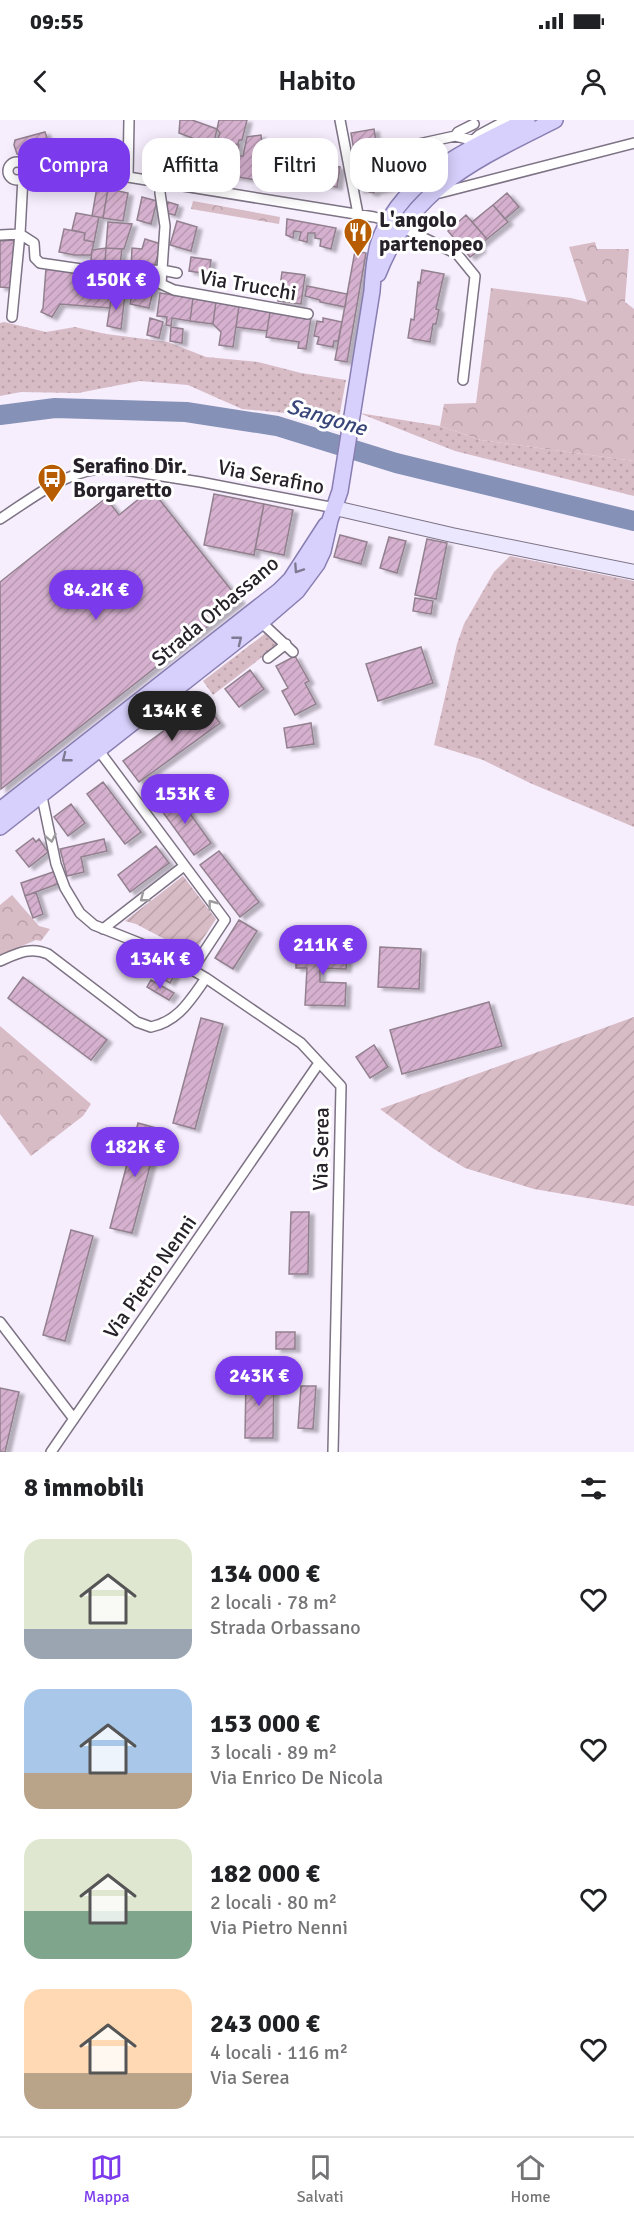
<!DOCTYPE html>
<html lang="it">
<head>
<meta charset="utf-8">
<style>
	body { margin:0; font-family:Signika,sans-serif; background:#f2f2f2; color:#202124; height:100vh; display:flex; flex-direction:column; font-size:22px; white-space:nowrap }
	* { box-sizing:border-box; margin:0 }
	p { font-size:20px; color:#757577 }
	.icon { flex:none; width:33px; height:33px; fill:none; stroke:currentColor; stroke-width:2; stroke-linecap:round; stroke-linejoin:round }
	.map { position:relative; height:1332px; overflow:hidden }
	.sheet { display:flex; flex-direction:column; background:#fff; flex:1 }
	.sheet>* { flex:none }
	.banner { position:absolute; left:18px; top:18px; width:598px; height:54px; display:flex; gap:12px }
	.price { position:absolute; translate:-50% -51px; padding:0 14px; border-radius:21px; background:#7c3aed; color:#fff; font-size:20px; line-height:39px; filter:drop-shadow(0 2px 3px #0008) }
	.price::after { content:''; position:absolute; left:50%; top:36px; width:18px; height:14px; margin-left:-9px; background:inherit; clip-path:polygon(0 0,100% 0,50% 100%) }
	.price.current { background:#222; color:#fff }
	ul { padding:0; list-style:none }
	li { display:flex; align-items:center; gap:18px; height:150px; padding:0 24px }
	li span { display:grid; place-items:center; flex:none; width:168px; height:120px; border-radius:18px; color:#555 }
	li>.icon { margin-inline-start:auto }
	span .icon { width:72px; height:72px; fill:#fffc; stroke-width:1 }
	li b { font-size:26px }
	h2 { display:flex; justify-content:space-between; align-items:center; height:72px; padding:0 24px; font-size:26px }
	.tag { padding:0 21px; border-radius:18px; background:#fff; box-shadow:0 3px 15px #0003; font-size:21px; line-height:54px }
	.tag.current { background:#7c3aed; color:#fff }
	.status { display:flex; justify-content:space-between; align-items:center; height:42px; padding:0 30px; background:#fff; direction:ltr }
	.status svg { height:16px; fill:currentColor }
	header { display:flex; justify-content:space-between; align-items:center; height:78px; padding:0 24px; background:#fff; font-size:27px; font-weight:600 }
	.dock { display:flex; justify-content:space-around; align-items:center; height:84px; border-top:2px solid #e0e0e0; background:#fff; font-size:16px; color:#757577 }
	.dock a { display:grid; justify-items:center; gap:3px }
	.dock .current { color:#7c3aed }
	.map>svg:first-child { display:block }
</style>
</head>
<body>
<div class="status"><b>09:55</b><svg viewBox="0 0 49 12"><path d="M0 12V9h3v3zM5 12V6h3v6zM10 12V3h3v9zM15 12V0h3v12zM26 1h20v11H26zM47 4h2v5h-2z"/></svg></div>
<header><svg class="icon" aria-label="back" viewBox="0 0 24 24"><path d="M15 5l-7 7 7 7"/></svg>Habito<svg class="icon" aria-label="person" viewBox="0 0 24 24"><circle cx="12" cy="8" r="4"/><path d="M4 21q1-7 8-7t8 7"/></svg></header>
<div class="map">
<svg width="634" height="1332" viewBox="0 0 634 1332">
	<defs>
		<pattern id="grass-dots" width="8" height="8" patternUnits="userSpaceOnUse" patternTransform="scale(1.5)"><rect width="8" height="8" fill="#d7bbc5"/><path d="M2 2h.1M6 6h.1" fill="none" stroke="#b9a0a9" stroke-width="1.8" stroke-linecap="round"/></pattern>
		<pattern id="park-crowns" width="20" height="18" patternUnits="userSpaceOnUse" patternTransform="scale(1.5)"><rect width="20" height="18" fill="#d7bbc5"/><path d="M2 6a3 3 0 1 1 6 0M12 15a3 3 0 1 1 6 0" fill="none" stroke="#b9a0a9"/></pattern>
		<pattern id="garden-furrows" width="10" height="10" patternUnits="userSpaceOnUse" patternTransform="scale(1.5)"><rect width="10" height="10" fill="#d7bbc5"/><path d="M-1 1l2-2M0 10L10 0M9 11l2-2" fill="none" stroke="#b9a0a9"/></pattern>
		<pattern id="building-hatch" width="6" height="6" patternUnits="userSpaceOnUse" patternTransform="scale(1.5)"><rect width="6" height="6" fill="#d6b1cf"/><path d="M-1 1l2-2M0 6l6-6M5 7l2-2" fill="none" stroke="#b898b2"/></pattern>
		<filter id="shadow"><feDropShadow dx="5" dy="3" stdDeviation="1.5" flood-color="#0004"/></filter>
	</defs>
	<rect width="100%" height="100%" fill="#f6edfd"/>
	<path fill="url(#grass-dots)" d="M 4,202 L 46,212 L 75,207 L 106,214 L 168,222 L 206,237 L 258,242 L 301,253 L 346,260 L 339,298 L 242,289 L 188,265 L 140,261 L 78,273 L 21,272 L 0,276 L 0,203 Z
		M 359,293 L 440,306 L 481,320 L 634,341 L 634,376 L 455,331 Z
		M 510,436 L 634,461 L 634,707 L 530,663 L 483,640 L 434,625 L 457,524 L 464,504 L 494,452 Z
		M 266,513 L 280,523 L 213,575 L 203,561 Z"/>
	<path fill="url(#park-crowns)" d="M 193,81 L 280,97 L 279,104 L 191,89 Z
		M 595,122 L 597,129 L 629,129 L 625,182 L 634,189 L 634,341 L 481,320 L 440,306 L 444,284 L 476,283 L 491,168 L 571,178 L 587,182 L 569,127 Z
		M 12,775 L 39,806 L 50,809 L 41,821 L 36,820 L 0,835 L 0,785 Z
		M 0,906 L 91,984 L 83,996 L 31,1036 L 0,994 Z"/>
	<path fill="url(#garden-furrows)" d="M 183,756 L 216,799 L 193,834 L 136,804 L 125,801 Z
		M 634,897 L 634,1086 L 534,1069 L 465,1048 L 434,1029 L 380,989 Z"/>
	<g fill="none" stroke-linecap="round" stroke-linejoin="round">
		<path stroke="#8591b6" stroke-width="20" d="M 0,295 L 55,288 L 186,292 L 277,306 L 396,343 L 634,401"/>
	</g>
	<path fill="url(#building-hatch)" stroke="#92808e" stroke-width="1.5" filter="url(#shadow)" d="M 180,0 L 192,0 L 217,9 L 213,26 L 179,13 Z
		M 219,0 L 247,0 L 242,20 L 239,20 L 238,25 L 218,18 L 220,13 L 217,9 Z
		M 374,9 L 377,27 L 354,31 L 351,13 Z
		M 45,12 L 50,26 L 21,36 L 17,34 L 14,25 L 15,20 Z
		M 261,15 L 267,62 L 221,54 L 226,30 L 231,31 L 232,24 L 239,25 L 238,36 L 243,36 L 247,17 Z
		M 177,28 L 211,34 L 209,47 L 205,47 L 204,52 L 175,46 Z
		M 391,35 L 390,68 L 375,71 L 374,73 L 369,72 L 367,69 L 359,70 L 355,50 L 366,47 L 368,57 L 376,56 L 376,39 Z
		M 319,44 L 340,47 L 337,67 L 316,63 Z
		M 97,67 L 108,69 L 103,98 L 92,96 Z
		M 108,69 L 128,73 L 123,101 L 103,98 Z
		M 507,73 L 519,87 L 505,99 L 493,85 Z
		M 142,77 L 157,81 L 151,104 L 137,100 Z
		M 168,82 L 178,85 L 175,95 L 166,93 Z
		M 493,85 L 508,102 L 487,119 L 472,102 Z
		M 76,93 L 99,97 L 94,122 L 84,120 L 85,113 L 72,110 Z
		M 466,95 L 487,119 L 479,126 L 481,129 L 470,137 L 448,111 Z
		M 287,99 L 336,108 L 331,129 L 320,126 L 321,119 L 315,118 L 315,113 L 308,113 L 307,122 L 299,120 L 301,112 L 294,111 L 293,118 L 286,115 Z
		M 177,101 L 197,107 L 191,131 L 170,125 Z
		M 108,102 L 132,104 L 124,129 L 106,128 Z
		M 64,109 L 85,113 L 84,120 L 94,122 L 91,135 L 74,135 L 59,132 Z
		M 145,119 L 161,124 L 154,148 L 131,148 L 132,128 L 142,129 Z
		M 14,120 L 11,168 L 0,167 L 0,121 Z
		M 106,128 L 122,129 L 120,144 L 105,143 Z
		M 106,128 L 105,143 L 91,140 L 92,130 Z
		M 355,131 L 366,133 L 347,242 L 335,240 Z
		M 191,137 L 211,140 L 209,154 L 189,151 Z
		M 46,148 L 109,154 L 108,166 L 113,166 L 110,188 L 60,184 L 52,197 L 41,192 L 43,188 Z
		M 422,150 L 444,154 L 436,189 L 439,190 L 436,204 L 433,204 L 430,222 L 408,218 L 411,199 L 414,200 L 418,162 L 420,163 Z
		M 282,152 L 305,155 L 301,184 L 278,181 Z
		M 116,155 L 128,156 L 127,167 L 114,166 Z
		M 135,159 L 155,163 L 149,188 L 130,184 Z
		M 307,166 L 347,174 L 345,187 L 320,182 L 320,180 L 305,176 Z
		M 112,173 L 125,174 L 121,209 L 107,206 Z
		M 160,173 L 193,178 L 190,201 L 172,198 L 171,206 L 166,205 L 167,197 L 157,196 Z
		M 193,178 L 216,181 L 213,204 L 190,201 Z
		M 216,181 L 239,186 L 233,227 L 219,225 L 221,212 L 213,204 Z
		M 239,186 L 270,192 L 267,211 L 236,207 Z
		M 270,192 L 311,198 L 306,229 L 298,228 L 299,222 L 266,217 Z
		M 150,198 L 163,202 L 159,218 L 147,215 Z
		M 323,198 L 342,202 L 338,221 L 334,221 L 333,227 L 317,224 L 319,217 L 314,216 L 317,201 L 323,202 Z
		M 171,207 L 183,209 L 182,223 L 170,221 Z
		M 151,369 L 240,481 L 1,669 L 0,462 L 106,378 L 119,395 Z
		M 214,374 L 264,384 L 254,435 L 204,425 Z
		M 264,384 L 293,390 L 284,435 L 255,429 Z
		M 340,415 L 367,422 L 361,444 L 334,437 Z
		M 389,417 L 406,421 L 397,453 L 380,448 Z
		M 427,419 L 447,423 L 436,479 L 415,475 Z
		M 415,478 L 433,481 L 431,494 L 413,491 Z
		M 421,527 L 433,563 L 378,581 L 366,544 Z
		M 295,536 L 309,561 L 305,563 L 316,584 L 295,595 L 282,571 L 288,568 L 276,546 Z
		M 250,550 L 264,569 L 239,587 L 225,569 Z
		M 204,581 L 220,603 L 139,662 L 123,641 Z
		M 311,603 L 314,624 L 287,628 L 284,608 Z
		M 103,662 L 141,712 L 125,724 L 87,674 Z
		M 176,674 L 211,723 L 194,735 L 159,687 Z
		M 71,684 L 85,703 L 68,716 L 54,697 Z
		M 33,718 L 36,722 L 39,719 L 48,732 L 29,747 L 16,731 Z
		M 104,719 L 107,731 L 81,737 L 84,752 L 67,756 L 60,729 Z
		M 156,726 L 169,743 L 130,772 L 118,755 Z
		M 219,731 L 259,782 L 240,797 L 200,745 Z
		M 56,751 L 60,763 L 25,776 L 21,763 Z
		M 36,772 L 43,794 L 33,798 L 25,776 Z
		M 239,800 L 257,811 L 233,849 L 215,838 Z
		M 309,825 L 334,826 L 333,835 L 347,835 L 346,849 L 320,848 L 320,862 L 346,863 L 345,886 L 305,885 L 307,848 L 296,848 L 296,836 L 308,836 Z
		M 380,827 L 421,829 L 419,869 L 378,867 Z
		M 143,831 L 177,850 L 170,863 L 136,843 Z
		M 23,857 L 107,920 L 91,940 L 8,878 Z
		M 151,860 L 174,873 L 169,880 L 147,867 Z
		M 489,882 L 502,926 L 402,954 L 390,910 Z
		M 201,898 L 223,904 L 195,1009 L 173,1003 Z
		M 374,925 L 388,947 L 370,958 L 356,937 Z
		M 138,1003 L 160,1009 L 132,1113 L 110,1108 Z
		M 291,1092 L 309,1092 L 308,1154 L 289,1154 Z
		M 71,1110 L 93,1116 L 65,1221 L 43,1215 Z
		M 276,1212 L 295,1212 L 295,1229 L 276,1229 Z
		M 246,1256 L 274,1257 L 273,1318 L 245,1318 Z
		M 301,1266 L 316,1266 L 313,1309 L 298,1308 Z
		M 0,1268 L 19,1272 L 5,1332 L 0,1332 Z"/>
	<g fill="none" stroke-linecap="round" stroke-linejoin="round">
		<g stroke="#7d7384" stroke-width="12">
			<path id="street" d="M 340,0 L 358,94
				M 455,16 L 458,12 L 474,4
				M 469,24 L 479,15 L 507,0
				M8 51a9 9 0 1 1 18 0a9 9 0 1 1-18 0Z
				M 24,46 L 35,40 L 45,41 L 128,57 L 374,97 L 389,101 L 457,134 L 475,156 L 463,260
				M 128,57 L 129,0
				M 424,60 L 429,69 L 440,73 L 634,23
				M 161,62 L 160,73 L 165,106 L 161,164 L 174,170 L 308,194
				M 415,69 L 405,56 L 405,27 L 455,16 L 472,20
				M 0,115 L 20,114 L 23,57
				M 12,197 L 20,114 L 34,123 L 35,138 L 40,143 L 95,151 L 162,150 L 177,153
				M 0,399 C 36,376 68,348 112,348 L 200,362 L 335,388
				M 261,502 L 293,532
				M 268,538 L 286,524
				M 97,628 L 225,800 L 192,850
				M 41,672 L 56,744 L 65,768 L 80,793 L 94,805 L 162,832 L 206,858 L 301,923 L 341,966 L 333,1332
				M 103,809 L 184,746
				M 0,841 C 16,834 30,826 48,834 L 137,902 L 151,907 C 179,901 191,879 206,858
				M 0,1202 L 74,1299
				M 51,1332 L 319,943"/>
		</g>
		<g stroke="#7d7384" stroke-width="16">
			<path id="secondary" d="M 335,388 L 452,415 L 634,452"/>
		</g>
		<g stroke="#887eb1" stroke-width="18">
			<path id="primary" d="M 378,154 C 412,66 478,39 555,0
				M 0,690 L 279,471 L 291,459 L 326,405
				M 0,707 L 261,502 L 297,471 L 317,444 L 323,431 L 330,400 L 340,371 L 372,171 C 373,155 374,140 378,125 C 399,58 470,29 527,0"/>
		</g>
		<use href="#street" stroke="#fff" stroke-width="9"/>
		<use href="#secondary" stroke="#ebe7fe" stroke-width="14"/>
		<use href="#primary" stroke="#d7d0fc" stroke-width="15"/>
	</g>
	<defs><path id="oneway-chevron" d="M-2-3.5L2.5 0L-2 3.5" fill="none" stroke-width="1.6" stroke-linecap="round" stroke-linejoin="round" transform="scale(1.5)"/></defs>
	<g stroke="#7f7992">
		<use href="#oneway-chevron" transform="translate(298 449) rotate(124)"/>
		<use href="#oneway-chevron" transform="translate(238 520) rotate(-38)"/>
		<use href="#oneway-chevron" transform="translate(66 638) rotate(142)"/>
	</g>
	<g stroke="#9e9c9f">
		<use href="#oneway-chevron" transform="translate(51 718) rotate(79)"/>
		<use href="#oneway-chevron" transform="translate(144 778) rotate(142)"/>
		<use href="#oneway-chevron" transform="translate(212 784) rotate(-127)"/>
	</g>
	<defs>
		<g id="restaurant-pin" transform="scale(1.5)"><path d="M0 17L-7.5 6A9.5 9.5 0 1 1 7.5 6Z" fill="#b75c00" stroke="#fff"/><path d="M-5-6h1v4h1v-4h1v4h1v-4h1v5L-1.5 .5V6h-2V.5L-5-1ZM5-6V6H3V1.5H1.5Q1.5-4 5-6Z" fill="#fff"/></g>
		<g id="bus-pin" transform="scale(1.5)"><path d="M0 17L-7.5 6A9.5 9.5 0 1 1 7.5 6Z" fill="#b75c00" stroke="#fff"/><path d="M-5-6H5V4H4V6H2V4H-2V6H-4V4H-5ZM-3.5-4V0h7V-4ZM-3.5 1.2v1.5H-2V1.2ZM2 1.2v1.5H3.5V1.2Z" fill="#fff"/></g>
	</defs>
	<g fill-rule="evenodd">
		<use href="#restaurant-pin" x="358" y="112"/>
		<use href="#bus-pin" x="52" y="358"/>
	</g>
	<g text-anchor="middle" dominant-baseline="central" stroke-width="6" stroke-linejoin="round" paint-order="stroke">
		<g font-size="21" font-weight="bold" fill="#272229" stroke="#fff" text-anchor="start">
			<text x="379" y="100">L'angolo<tspan x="379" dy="24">partenopeo</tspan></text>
			<text x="73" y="346">Serafino Dir.<tspan x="73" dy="24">Borgaretto</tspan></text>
		</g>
		<g font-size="21" fill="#272229" stroke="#fff">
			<text transform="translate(248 165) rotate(10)">Via Trucchi</text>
			<text transform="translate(271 357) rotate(11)">Via Serafino</text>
			<text transform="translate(215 491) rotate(-40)">Strada Orbassano</text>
			<text transform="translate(321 1029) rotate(-89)">Via Serea</text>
			<text transform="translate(150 1157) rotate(-55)">Via Pietro Nenni</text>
		</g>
		<g font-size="22" font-style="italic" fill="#39467a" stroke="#fff">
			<text transform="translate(327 297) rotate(17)">Sangone</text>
		</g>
	</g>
</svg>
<b class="price" style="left:116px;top:191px">150K €</b>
<b class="price" style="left:96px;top:501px">84.2K €</b>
<b class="price current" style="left:172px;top:622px">134K €</b>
<b class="price" style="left:185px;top:705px">153K €</b>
<b class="price" style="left:323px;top:856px">211K €</b>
<b class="price" style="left:160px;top:870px">134K €</b>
<b class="price" style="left:135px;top:1058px">182K €</b>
<b class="price" style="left:259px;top:1287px">243K €</b>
<div class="banner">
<a class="tag current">Compra</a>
<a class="tag">Affitta</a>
<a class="tag">Filtri</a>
<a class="tag">Nuovo</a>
</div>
</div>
<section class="sheet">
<h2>8 immobili<svg class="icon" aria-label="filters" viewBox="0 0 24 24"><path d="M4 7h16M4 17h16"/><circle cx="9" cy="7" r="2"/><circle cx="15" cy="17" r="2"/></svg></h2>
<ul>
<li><span style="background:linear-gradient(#dfe7d0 75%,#9aa5b1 0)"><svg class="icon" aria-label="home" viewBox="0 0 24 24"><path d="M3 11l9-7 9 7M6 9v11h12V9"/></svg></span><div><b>134 000 €</b><p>2 locali · 78 m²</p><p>Strada Orbassano</p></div><svg class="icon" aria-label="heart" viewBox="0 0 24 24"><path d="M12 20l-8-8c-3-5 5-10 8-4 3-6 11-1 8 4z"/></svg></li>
<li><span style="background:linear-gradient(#a9c7e8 70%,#b9a48a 0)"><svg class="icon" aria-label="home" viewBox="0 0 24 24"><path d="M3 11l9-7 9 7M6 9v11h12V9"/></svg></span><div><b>153 000 €</b><p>3 locali · 89 m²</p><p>Via Enrico De Nicola</p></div><svg class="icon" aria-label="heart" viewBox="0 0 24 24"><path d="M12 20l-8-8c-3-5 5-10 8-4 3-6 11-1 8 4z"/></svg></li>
<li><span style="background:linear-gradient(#dfe7d0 60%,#7fa58c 0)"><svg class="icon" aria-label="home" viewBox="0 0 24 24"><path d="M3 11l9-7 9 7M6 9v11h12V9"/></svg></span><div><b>182 000 €</b><p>2 locali · 80 m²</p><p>Via Pietro Nenni</p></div><svg class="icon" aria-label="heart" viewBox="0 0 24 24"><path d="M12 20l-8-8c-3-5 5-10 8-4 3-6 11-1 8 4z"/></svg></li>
<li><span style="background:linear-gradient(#ffd9b3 70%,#b9a48a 0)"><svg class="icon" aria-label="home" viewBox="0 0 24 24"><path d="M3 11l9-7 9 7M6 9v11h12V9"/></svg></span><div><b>243 000 €</b><p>4 locali · 116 m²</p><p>Via Serea</p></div><svg class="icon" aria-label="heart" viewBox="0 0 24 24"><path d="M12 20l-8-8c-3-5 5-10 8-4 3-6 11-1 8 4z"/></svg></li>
</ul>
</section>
<nav class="dock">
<a class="current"><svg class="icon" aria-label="map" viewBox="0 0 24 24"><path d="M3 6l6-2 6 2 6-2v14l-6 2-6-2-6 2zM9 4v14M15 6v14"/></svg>Mappa</a>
<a><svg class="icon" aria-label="saved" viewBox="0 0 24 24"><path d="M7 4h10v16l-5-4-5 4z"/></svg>Salvati</a>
<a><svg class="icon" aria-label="home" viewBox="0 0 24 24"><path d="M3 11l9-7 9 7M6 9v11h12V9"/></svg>Home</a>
</nav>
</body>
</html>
